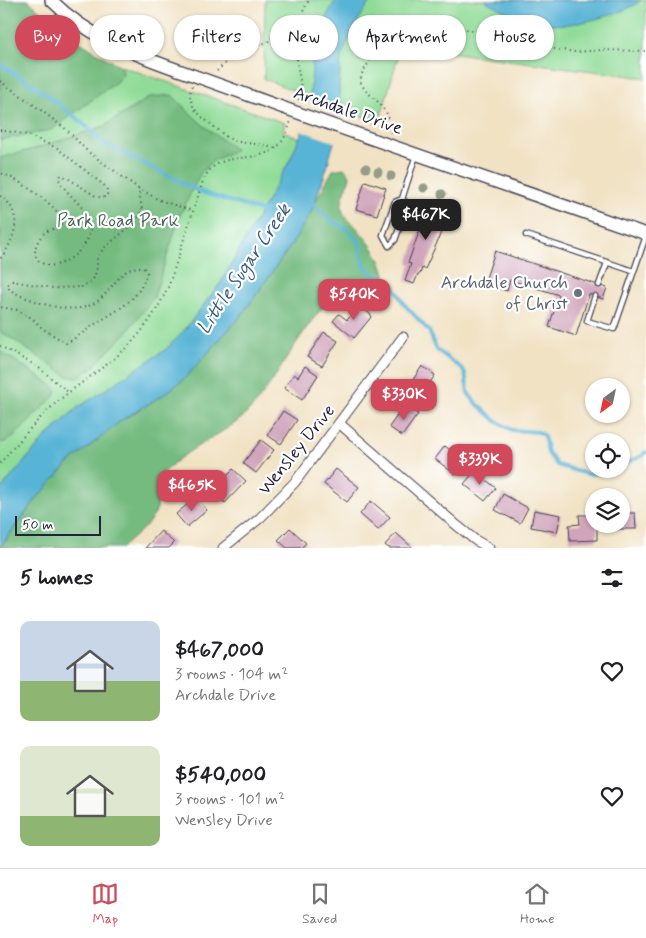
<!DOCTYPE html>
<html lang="en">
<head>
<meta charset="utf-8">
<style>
	body { margin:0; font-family:Mynerve,sans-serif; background:#f6f6f6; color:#202124; height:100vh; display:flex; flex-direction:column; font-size:19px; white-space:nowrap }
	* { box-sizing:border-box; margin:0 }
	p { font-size:16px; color:#757577 }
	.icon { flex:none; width:28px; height:28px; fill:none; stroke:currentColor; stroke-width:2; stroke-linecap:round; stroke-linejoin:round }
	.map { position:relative; height:548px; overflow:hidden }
	.details { display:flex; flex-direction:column; background:#fff; flex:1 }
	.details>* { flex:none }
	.banner { position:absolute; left:15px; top:15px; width:616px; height:45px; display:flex; gap:10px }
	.needle { width:32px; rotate:213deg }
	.controls { position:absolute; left:585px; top:378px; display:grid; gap:10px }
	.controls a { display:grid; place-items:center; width:45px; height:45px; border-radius:50%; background:#fff; box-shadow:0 1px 4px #0004; font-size:25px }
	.scale { position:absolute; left:15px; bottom:12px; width:86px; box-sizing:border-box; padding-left:5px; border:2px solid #22223b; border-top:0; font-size:14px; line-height:18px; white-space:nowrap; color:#22223b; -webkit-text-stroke:4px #fff; paint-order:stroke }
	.price { position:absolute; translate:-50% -42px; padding:0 11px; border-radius:10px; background:#d1495b; color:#fff; font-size:16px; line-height:32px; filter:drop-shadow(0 1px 2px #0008) }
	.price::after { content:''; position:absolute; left:50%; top:30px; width:15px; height:11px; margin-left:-8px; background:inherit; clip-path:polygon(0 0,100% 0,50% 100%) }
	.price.current { background:#222; color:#fff }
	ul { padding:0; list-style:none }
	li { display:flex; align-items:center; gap:15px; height:125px; padding:0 20px }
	li span { display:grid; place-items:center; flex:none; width:140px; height:100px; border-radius:10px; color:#555 }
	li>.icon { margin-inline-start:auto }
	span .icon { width:60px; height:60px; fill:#fffc; stroke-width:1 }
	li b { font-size:21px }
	h2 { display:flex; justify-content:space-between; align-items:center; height:60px; padding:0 20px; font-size:21px }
	.pill { padding:0 18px; border-radius:22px; background:#fff; box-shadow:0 1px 4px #0004; font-size:18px; line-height:45px }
	.pill.current { background:#d1495b; color:#fff }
	.tabs { display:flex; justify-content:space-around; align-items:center; height:70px; border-top:1px solid #e0e0e0; background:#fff; font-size:14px; color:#757577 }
	.tabs a { display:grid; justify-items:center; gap:2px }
	.tabs .current { color:#d1495b }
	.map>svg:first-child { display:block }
</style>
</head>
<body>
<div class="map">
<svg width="646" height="548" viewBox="0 0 646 548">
	<rect width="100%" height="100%" fill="#fff"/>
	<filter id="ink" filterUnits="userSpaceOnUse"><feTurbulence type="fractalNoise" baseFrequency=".02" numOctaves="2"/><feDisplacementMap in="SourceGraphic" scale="10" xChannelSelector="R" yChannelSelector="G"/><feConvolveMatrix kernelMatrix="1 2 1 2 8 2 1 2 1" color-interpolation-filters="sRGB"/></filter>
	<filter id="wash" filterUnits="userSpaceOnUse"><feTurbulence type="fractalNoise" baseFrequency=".0096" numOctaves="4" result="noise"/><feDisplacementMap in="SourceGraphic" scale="20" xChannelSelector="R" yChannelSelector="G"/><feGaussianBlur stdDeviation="1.12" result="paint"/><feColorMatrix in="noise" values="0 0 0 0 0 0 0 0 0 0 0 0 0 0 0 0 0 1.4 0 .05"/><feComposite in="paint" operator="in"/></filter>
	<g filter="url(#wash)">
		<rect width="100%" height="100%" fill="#f1e2c4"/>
		<path fill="#90db97" stroke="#597e69" d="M 265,0 L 646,0 L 646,78 L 401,46 L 379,123 L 264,79 Z
			M 121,66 L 285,123 L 283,131 L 302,139 L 222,281 L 183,332 L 165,350 L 146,364 L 76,409 L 44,439 L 0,490 L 0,72 L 66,115 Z"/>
		<path fill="#74bb80" stroke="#4b6e5e" d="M 0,0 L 28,0 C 59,29 83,46 121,66 L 123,74 L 115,83 L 51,130 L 0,140 Z
			M 172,95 C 187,110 202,126 220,138 C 225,142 232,144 235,150 L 211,162 L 200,174 L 180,215 L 154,297 L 127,332 L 91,369 L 79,377 L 69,377 L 0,331 L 0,158 L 37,148 L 104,126 L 150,97 Z
			M 344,168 L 350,175 C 349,186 338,202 343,212 C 345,217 352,223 356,227 C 369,242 386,262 386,284 C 386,291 377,297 370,297 C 362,297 349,291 340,290 C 314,313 296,343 278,372 C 267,388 257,404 243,417 C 220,436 180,452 162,475 C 154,485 160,496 157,508 C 152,524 133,537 122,548 L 0,548 L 37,498 L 69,463 L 122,420 L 163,395 L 184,379 L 241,316 L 294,241 L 333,170 Z
			M 0,351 L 52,385 L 57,390 L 56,394 L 14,437 L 3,443 L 0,441 Z"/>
		<path fill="#58b4d6" stroke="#3d6b88" d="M 336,0 L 371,0 L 354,27 L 341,57 L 339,87 L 341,119 L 324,177 L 312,210 L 294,241 L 241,316 L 184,379 L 163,395 L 122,420 L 69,463 L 37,498 L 0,547 L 0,490 L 4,485 L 44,439 L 76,409 L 165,350 L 183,332 L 222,281 L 290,160 L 304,126 L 310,93 L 313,58 L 321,33 L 327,15 Z
			M 484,0 L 641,0 C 633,8 617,13 606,16 C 556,32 529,25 484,0 Z"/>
		<path fill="#f1e2c4" d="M 306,100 L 343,112 L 344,120 L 337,143 L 299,130 Z"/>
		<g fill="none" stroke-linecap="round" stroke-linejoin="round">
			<path stroke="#58b4d6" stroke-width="4" d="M 0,64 L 35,86 L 78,119 L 105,144 L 201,192 L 261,211 L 266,210
				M 311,203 L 331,221 L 347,229 L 360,244 L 364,266 L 371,273 L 392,283 L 404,304 L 429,331 L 437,350 L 461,368 L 465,373 L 468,393 L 475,402 L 496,421 L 512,430 L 539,432 L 544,436 L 548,453 L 557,465 L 587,474 L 604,473 L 613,469
				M 621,465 L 642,456 L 646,452"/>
		</g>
		<g id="blocks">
			<path fill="#d0a4bb" d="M 365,181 L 386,188 L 377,215 L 356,209 Z
				M 429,204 L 449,211 L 436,245 L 425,269 L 422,268 L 420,274 L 418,274 L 414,284 L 405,281 L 411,264 L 408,263 Z
				M 495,251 L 607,288 L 603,299 L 589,294 L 576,336 L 549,327 L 559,295 L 510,280 L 507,291 L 484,284 Z
				M 360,305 L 372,316 L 354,338 L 333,321 L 339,314 L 347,320 Z
				M 324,332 L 338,341 L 322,366 L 307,357 Z
				M 305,366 L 318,375 L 302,400 L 284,388 L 294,374 L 298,377 Z
				M 422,366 L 435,375 L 418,401 L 405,392 Z
				M 405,405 L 418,414 L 402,436 L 389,427 Z
				M 283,411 L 297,420 L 281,444 L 267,435 Z
				M 261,440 L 274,450 L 256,473 L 243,463 Z
				M 445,446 L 466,462 L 456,475 L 435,459 Z
				M 233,469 L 246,481 L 225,503 L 212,490 Z
				M 336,469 L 359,487 L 347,502 L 324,484 Z
				M 475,471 L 496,488 L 485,501 L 464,484 Z
				M 503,494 L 528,508 L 520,523 L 495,510 Z
				M 196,497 L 207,510 L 187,527 L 176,514 Z
				M 371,501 L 390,517 L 378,530 L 360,514 Z
				M 534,510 L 561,515 L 557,532 L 531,527 Z
				M 621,513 L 635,513 L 636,529 L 614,529 L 614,524 L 621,524 Z
				M 579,515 L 594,515 L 594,524 L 597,524 L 597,540 L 570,541 L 569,525 L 580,524 Z
				M 290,528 L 306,543 L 301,548 L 287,548 L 278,540 Z
				M 161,531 L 174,543 L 169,548 L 145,548 Z
				M 396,533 L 413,548 L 389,548 L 385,545 Z"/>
		</g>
	</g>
	<g filter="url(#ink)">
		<use href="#blocks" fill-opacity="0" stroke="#413f50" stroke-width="1"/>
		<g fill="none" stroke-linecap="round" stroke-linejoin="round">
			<g stroke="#413f50" stroke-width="7">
				<path id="service" d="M 402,199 L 408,204 L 395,240 L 389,246 L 383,235 L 395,202 L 402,199 L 416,155
					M 526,235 L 633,271
					M 599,285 L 607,263
					M 595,296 L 587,321 L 614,329 L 646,236"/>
			</g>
			<g stroke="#413f50" stroke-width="11">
				<path id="minor" d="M 340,424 L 454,523 L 475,540 L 489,548
					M 223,548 L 260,518 L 295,482 L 403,337"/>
			</g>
			<g stroke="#413f50" stroke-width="14">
				<path id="tertiary" d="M 51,0 C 88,37 135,55 184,72 C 217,84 251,96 284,108
					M 355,133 L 646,234"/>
			</g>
			<path stroke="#413f50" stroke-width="2" stroke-dasharray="1 4" stroke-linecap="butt" d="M 217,71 L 226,62 L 238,54 L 251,47 L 268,42 L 286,20 L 290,19 L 299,21
				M 0,81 L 34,105 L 67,130 L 87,151 L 138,188 L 142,209 L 137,221 L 104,248 L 97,257 L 97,268 L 94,278 L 84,287 L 53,288 L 12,281 L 8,284 L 9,289 C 18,296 33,300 44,304 C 60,308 77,312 93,304 C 112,294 119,265 143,267 L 147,273 C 139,301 117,310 95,324 C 85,331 77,338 66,343 L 42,328 L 32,318 L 17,310 L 0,307
				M 192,86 C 185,107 202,117 217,129 C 222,133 226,138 233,140 C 246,145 261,142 274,149
				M 299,100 C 302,89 300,80 298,69 C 295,42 295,24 309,0
				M 0,130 L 28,135 L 57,148 L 106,187 L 108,192 L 106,197 L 97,197 L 66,177 L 61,175 L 59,179 C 67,199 99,212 88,238 C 82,253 58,272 42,263 C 38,261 36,257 35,253 C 35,242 44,229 55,229 L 61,224 C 61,220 60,216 58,213 C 51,202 13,176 0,173
				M 391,133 L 388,115 L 378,102 L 365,90 L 361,83 L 361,75 L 373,56 L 389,38 L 396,33 L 409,28 L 462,28 L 523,44 L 575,52 L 603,50 L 646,51
				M 138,188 L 159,200 L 193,211
				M 0,196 C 25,212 15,240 0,259
				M 0,346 L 38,367 L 68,392
				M 0,463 C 18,443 36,420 57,402 C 79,383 105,368 126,348 C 144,331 159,308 169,285 L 203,181 C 218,146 255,167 278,146 C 285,140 288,129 291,121"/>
			<use href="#service" stroke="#fff" stroke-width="4.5"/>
			<use href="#minor" stroke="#fff" stroke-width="9"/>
			<use href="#tertiary" stroke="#fff" stroke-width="11"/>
			<g stroke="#413f50" stroke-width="14" stroke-linecap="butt">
				<path id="tertiary-bridge" d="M 284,108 L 355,133"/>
			</g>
			<use href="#tertiary-bridge" stroke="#fff" stroke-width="11"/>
		</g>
		<g fill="#949c8a">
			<circle cx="366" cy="168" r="4.5"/>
			<circle cx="378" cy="172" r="4.5"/>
			<circle cx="391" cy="176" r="4.5"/>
			<circle cx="424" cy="188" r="4.5"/>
			<circle cx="442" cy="194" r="4.5"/>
		</g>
	</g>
	<circle fill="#6b7280" stroke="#fff" stroke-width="2" cx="578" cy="293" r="5"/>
	<g text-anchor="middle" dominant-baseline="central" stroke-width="4.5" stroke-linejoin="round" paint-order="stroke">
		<g font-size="18" fill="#22223b" stroke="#fff">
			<text transform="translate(348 111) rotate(19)">Archdale Drive</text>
			<text transform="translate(297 450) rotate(-51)">Wensley Drive</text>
		</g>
		<g font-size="18" fill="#48635b" stroke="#fff">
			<text x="118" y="221">Park Road Park</text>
		</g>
		<g font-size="18" fill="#5b616d" stroke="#fff" text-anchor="end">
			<text x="568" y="283">Archdale Church<tspan x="568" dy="21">of Christ</tspan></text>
		</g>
		<g font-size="19" font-style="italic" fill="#385c79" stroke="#fff">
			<text transform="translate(244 269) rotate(-56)">Little Sugar Creek</text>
		</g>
	</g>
</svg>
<div class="controls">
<a><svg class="needle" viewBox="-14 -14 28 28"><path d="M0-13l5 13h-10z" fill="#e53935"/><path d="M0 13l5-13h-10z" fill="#757577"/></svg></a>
<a><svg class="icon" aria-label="locate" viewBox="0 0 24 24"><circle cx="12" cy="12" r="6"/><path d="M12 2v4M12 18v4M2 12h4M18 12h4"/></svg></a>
<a><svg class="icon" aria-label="layers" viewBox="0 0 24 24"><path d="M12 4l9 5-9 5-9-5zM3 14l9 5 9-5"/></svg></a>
</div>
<div class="scale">50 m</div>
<b class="price current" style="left:426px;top:241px">$467K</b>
<b class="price" style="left:354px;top:321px">$540K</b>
<b class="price" style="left:404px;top:421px">$330K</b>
<b class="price" style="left:480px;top:486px">$339K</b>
<b class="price" style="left:192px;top:512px">$465K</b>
<div class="banner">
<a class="pill current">Buy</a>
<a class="pill">Rent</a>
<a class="pill">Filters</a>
<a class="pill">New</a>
<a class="pill">Apartment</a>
<a class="pill">House</a>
</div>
</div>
<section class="details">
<h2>5 homes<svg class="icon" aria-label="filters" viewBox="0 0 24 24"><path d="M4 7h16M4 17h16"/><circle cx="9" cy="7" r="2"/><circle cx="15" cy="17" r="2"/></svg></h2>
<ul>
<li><span style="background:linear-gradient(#c9d6e8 60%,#8fb573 0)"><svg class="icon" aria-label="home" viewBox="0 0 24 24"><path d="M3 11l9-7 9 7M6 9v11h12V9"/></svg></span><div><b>$467,000</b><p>3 rooms · 104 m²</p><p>Archdale Drive</p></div><svg class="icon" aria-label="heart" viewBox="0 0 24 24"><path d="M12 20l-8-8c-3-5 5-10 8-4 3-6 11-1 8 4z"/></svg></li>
<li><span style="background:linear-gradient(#dfe7d0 70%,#8fb573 0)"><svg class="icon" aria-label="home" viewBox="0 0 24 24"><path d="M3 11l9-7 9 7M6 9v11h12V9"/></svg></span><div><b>$540,000</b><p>3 rooms · 101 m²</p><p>Wensley Drive</p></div><svg class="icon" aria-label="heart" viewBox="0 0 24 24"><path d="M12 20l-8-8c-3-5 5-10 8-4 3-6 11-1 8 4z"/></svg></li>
</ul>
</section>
<nav class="tabs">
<a class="current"><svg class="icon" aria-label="map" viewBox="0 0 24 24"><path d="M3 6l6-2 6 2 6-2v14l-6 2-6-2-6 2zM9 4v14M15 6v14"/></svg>Map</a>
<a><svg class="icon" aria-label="saved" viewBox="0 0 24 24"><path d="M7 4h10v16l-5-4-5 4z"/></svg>Saved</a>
<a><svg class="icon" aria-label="home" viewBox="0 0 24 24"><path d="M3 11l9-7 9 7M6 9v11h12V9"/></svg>Home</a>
</nav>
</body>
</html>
